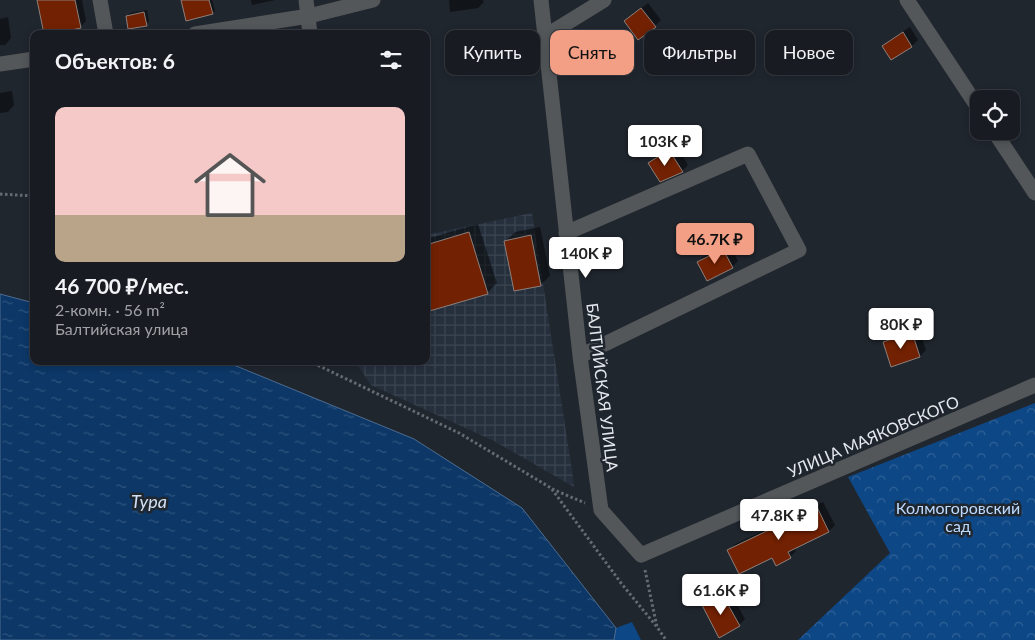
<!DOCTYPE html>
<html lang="ru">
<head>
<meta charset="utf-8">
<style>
	body { margin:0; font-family:Lato,sans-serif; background:#21252a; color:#f1f3f6; height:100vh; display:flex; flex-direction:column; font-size:19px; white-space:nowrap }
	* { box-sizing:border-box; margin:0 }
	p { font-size:16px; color:#9fa1a5 }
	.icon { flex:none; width:28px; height:28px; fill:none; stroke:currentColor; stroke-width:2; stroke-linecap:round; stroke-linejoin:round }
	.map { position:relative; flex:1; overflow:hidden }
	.drawer { position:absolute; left:30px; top:30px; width:400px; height:335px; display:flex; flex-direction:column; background:#181c22; border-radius:10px; box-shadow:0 2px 8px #0003,0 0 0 1px #363a40 }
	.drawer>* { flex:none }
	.hud { position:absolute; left:445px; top:30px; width:475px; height:45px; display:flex; gap:10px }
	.fabs { position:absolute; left:970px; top:90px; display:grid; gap:10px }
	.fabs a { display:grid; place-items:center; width:50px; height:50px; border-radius:10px; background:#181c22; box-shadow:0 2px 8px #0003,0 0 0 1px #363a40; font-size:25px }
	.price { position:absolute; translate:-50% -42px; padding:0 11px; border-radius:5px; background:#fff; color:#222; font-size:16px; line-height:32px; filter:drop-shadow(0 1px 2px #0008) }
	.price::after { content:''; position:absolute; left:50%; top:30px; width:15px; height:11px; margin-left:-8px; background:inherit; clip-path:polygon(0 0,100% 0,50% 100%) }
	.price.selected { background:#f39f85; color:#111 }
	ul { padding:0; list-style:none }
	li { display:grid; align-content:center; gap:10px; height:265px; padding:0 25px }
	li+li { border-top:1px solid #363a40 }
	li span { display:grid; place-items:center; height:155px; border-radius:10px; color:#555 }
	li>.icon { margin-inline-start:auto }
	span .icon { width:90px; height:90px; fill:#fffc; stroke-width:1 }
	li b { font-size:21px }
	h2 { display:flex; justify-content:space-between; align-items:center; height:60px; padding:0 25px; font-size:21px }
	.chip { padding:0 18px; border-radius:10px; background:#181c22; box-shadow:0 2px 8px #0003,0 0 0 1px #363a40; font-size:18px; line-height:45px }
	.chip.selected { background:#f39f85; color:#111 }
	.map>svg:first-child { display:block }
</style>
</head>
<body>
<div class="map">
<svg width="1035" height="640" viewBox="0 0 1035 640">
	<defs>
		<pattern id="industrial-grid" width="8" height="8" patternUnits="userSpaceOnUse" patternTransform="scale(1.25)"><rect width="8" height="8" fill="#26303d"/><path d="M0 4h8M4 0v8" fill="none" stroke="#3b4450"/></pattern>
		<pattern id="park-crowns" width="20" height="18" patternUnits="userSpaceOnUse" patternTransform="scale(1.25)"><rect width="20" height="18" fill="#0d4786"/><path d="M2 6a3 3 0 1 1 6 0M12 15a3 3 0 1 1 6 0" fill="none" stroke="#306297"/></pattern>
		<pattern id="water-ripples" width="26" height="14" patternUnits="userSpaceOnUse" patternTransform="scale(1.25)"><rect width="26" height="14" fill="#0c3767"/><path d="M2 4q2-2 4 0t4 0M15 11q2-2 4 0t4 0" fill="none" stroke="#2f547d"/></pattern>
	</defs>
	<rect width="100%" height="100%" fill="#20262e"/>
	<path fill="url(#industrial-grid)" d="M 532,213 L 572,470 L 574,487 L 494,441 L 371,385 L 355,361 L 426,361 L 426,235 Z"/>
	<path fill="#0d4786" d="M 632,622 L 641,640 L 614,640 L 616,628 Z"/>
	<path fill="url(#park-crowns)" d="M 1035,403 L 1035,640 L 798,640 L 890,553 L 848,477 Z"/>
	<path fill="url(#water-ripples)" stroke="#4d6c90" d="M 0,294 L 34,303 L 34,361 L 224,361 L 414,439 L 522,508 L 616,628 L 614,640 L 0,640 Z"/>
	<path fill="#0007" d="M 38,0 L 82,0 L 86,21 L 80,27 Z
		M 182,0 L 212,0 L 215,11 L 212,13 Z
		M 251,0 L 275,0 L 252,5 Z
		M 449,0 L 483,0 L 484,2 L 478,8 L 450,12 Z
		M 648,3 L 661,20 L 655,26 L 625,21 Z
		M 147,10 L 149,22 L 146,24 L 127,16 L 130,13 Z
		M 8,17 L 11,38 L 5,45 L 0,45 L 0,19 Z
		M 910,27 L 918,40 L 912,46 L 892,58 L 884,46 L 890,40 Z
		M 12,91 L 14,105 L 8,112 L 0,113 L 0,93 Z
		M 676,145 L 688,165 L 682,171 L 661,180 L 650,163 L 656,157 Z
		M 478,224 L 497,283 L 487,293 L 426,311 L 426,239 Z
		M 540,227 L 550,276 L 540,285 L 506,241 L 515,232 Z
		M 729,244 L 738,261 L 732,267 L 698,262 L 704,256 Z
		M 918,327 L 926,350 L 920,356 L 892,365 L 885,342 L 891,336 Z
		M 823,502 L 835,525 L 829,531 L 795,548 L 796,551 L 790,557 L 773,557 L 729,551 L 735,544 Z
		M 728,588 L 745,619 L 739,625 L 703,605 L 709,599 Z"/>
	<path fill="#722102" stroke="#8c807c" d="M 37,0 L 75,0 L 81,28 L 52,34 L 44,34 Z
		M 181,0 L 209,0 L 213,14 L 186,21 Z
		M 641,8 L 656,27 L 638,40 L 624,21 Z
		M 144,12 L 147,26 L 128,29 L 126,16 Z
		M 903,32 L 912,47 L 891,60 L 882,46 Z
		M 669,150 L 683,172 L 660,182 L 648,163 Z
		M 469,232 L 488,294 L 426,312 L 426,245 Z
		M 531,235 L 541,286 L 514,291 L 504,241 Z
		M 723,249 L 733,268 L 707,281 L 697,262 Z
		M 912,332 L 920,357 L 891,367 L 883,342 Z
		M 817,507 L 829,532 L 788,552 L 791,558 L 776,566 L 772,558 L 739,574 L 727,550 Z
		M 722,594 L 740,626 L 719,638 L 702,605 Z"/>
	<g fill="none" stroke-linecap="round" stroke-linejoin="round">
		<path stroke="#666b72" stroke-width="3" stroke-dasharray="2.5 2.5" stroke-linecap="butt" d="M 0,194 L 34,196
			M 309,361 L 459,433 L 551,488 L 621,583 L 657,627
			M 552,489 L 585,503
			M 645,570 L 657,627 L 666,640"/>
		<path stroke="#53575a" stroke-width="15" d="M 100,0 L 106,34
			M 306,0 L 310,34
			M 541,0 L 580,356 L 601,510 L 641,555 L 1035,385
			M 907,0 L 979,109
			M 195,34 L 309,16 L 373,0
			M 544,37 L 604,0
			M 0,64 L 34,59
			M 994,131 L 1035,193
			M 566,233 L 748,154 L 799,250 L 580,356"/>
	</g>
	<g text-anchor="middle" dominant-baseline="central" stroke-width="5" stroke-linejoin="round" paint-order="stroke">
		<g font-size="16" fill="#e5e9ee" stroke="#20262e">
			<text transform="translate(603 387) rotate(83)">БАЛТИЙСКАЯ УЛИЦА</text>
			<text transform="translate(873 436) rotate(-23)">УЛИЦА МАЯКОВСКОГО</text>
		</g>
		<g font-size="16" fill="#bddaff" stroke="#20262e">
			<text x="958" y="507">Колмогоровский<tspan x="958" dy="18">сад</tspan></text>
		</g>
		<g font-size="18" font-style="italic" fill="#d1e0f3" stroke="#20262e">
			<text x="149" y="501">Тура</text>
		</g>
	</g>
</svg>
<div class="fabs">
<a><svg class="icon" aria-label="locate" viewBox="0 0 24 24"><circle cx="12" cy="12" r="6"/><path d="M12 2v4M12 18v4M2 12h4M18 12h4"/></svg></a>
</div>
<b class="price" style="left:665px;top:167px">103K ₽</b>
<b class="price selected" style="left:715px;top:265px">46.7K ₽</b>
<b class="price" style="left:586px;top:279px">140K ₽</b>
<b class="price" style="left:901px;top:350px">80K ₽</b>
<b class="price" style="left:779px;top:541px">47.8K ₽</b>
<b class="price" style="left:721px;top:616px">61.6K ₽</b>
<div class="hud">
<a class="chip">Купить</a>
<a class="chip selected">Снять</a>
<a class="chip">Фильтры</a>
<a class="chip">Новое</a>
</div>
<section class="drawer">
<h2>Объектов: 6<svg class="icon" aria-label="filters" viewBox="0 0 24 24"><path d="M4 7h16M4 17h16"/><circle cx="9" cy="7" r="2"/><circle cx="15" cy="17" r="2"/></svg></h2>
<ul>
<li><span style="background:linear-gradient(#f6c9c9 70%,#b9a48a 0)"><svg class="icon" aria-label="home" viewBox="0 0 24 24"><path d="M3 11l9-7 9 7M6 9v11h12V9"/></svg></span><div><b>46 700 ₽/мес.</b><p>2-комн. · 56 m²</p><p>Балтийская улица</p></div></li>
</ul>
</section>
</div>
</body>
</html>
